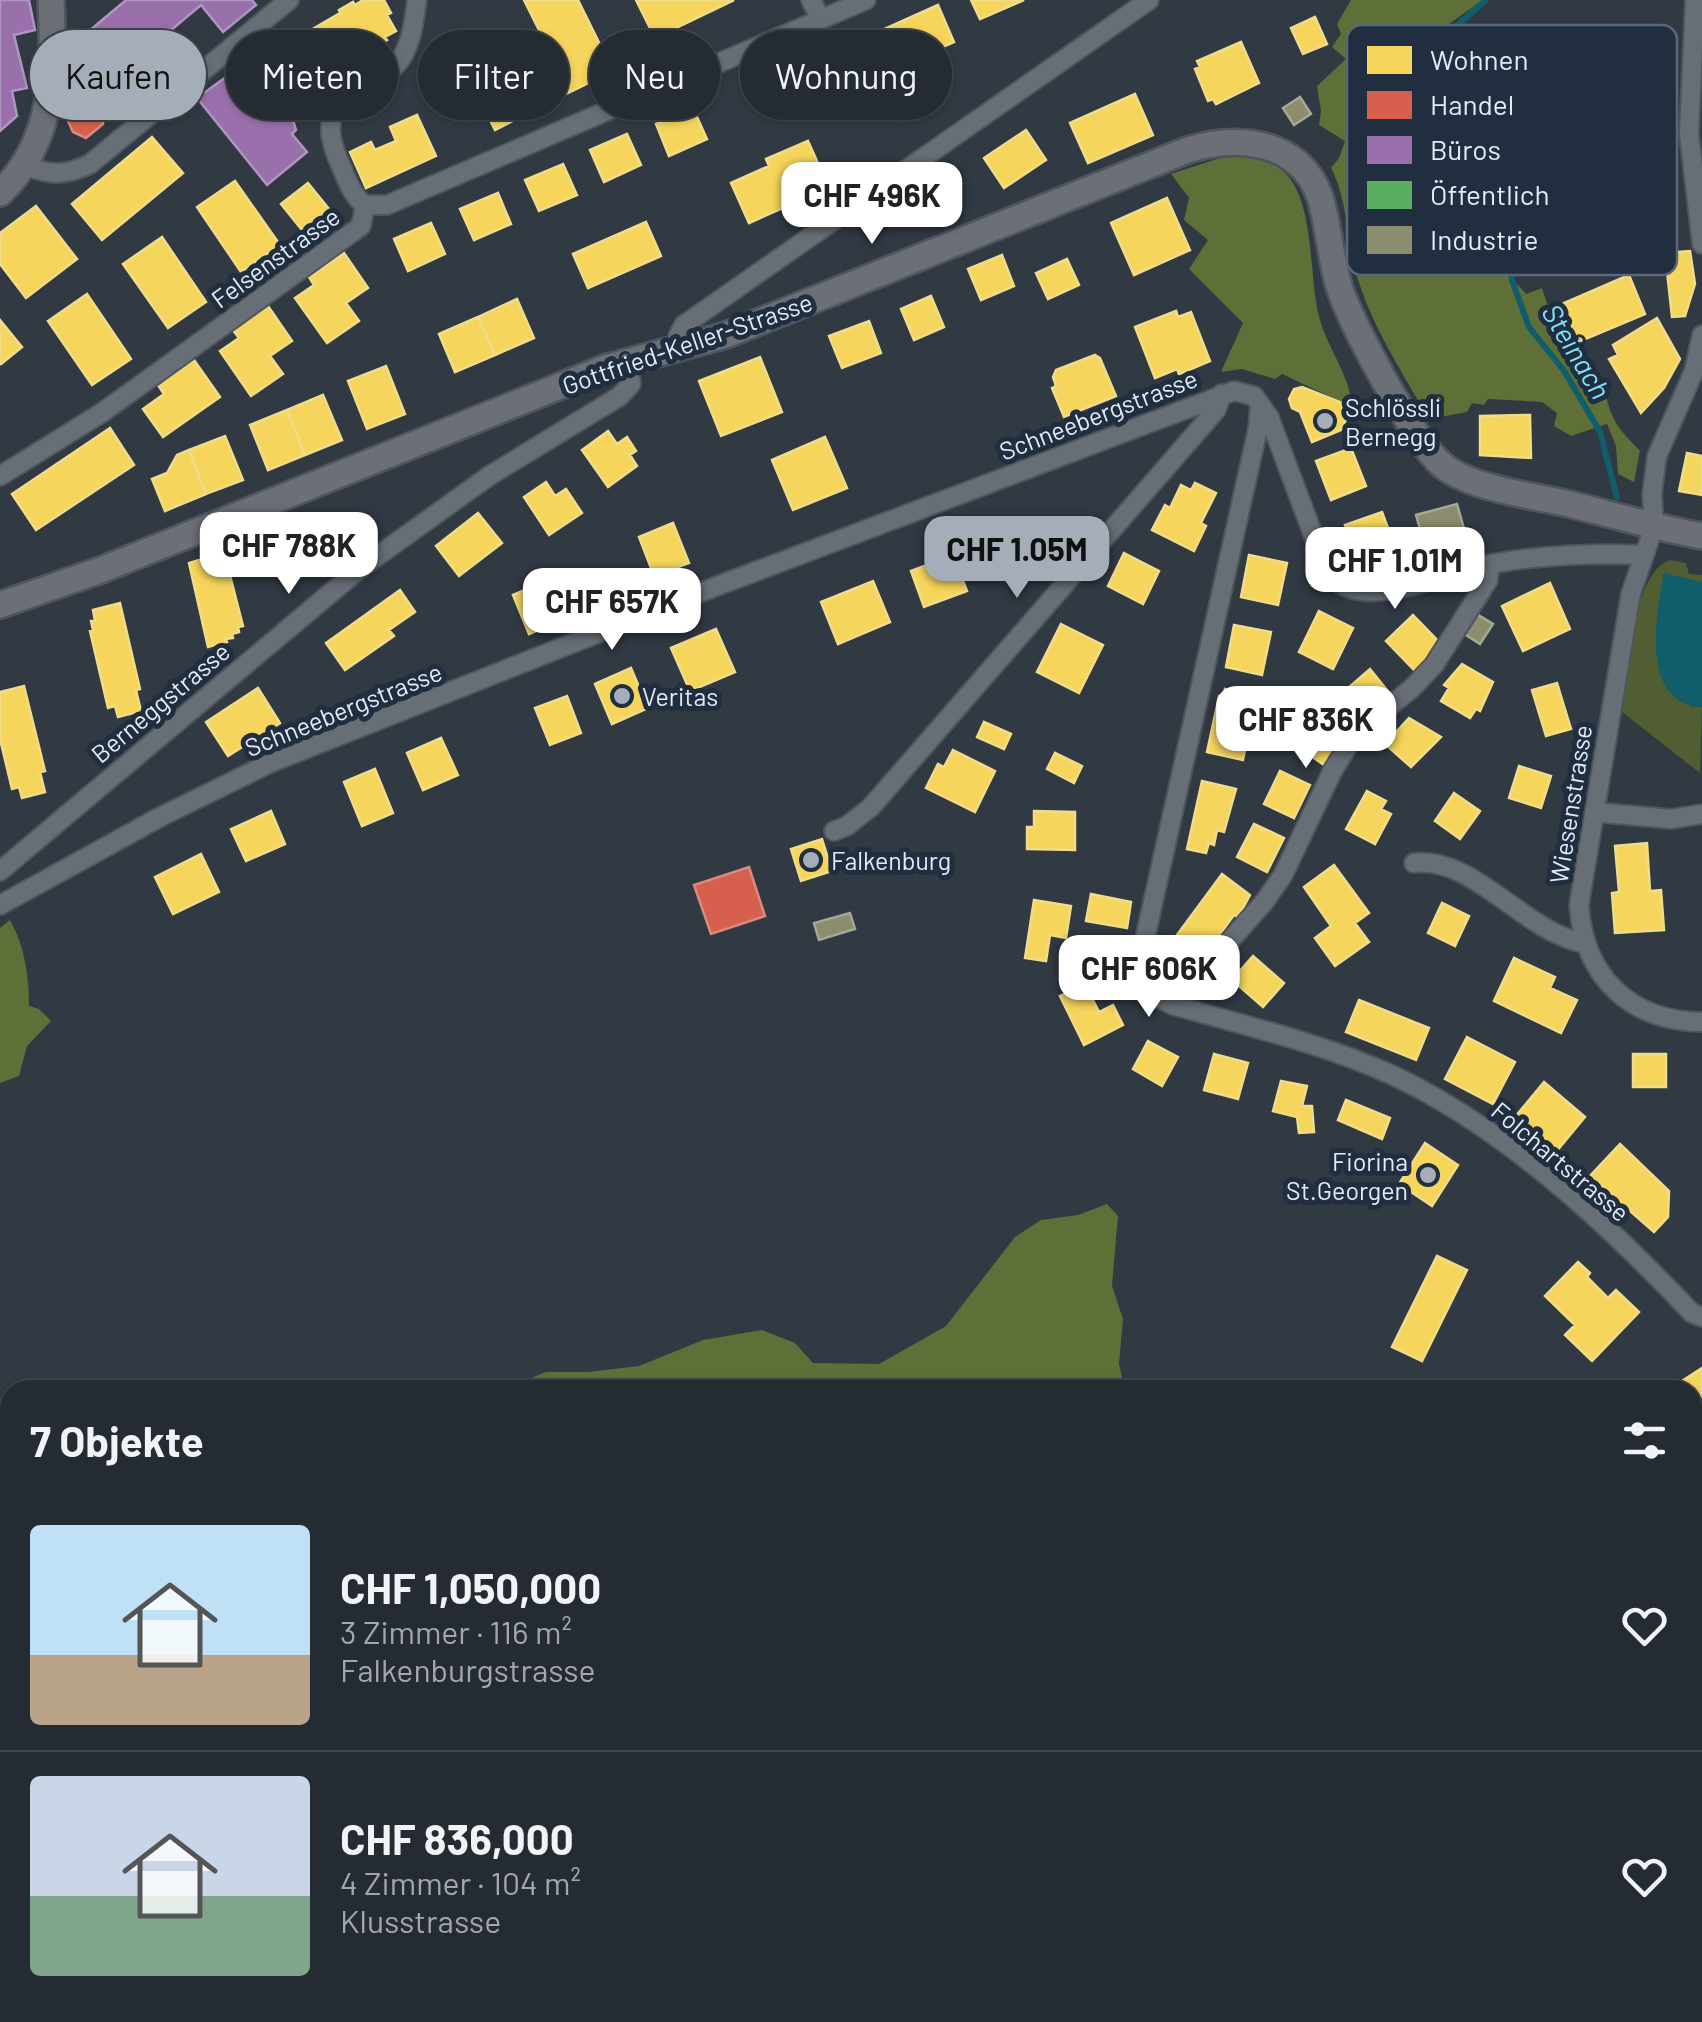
<!DOCTYPE html>
<html lang="de">
<head>
<meta charset="utf-8">
<style>
	body { margin:0; font-family:Barlow,sans-serif; background:#2d333a; color:#f1f3f6; height:100vh; display:flex; flex-direction:column; font-size:38px; white-space:nowrap }
	* { box-sizing:border-box; margin:0 }
	p { font-size:32px; color:#a3a7ac }
	.icon { flex:none; width:55px; height:55px; fill:none; stroke:currentColor; stroke-width:2; stroke-linecap:round; stroke-linejoin:round }
	.map { position:relative; flex:1; overflow:hidden }
	.drawer { position:absolute; left:0px; top:1380px; width:1702px; height:642px; display:flex; flex-direction:column; background:#252b32; border-radius:30px 30px 0 0; box-shadow:0 2px 8px #0004,0 0 0 2px #42474d }
	.drawer>* { flex:none }
	.top-card { position:absolute; left:30px; top:30px; width:1000px; height:90px; display:flex; gap:20px }
	.price { position:absolute; translate:-50% -85px; padding:0 22px; border-radius:20px; background:#fff; color:#222; font-size:32px; line-height:65px; filter:drop-shadow(0 2px 5px #0008) }
	.price::after { content:''; position:absolute; left:50%; top:60px; width:30px; height:22px; margin-left:-15px; background:inherit; clip-path:polygon(0 0,100% 0,50% 100%) }
	.price.current { background:#a4adb8; color:#111 }
	ul { padding:0; list-style:none }
	li { display:flex; align-items:center; gap:30px; height:250px; padding:0 30px }
	li+li { border-top:2px solid #42474d }
	li span { display:grid; place-items:center; flex:none; width:280px; height:200px; border-radius:10px; color:#555 }
	li>.icon { margin-inline-start:auto }
	span .icon { width:120px; height:120px; fill:#fffc; stroke-width:1 }
	li b { font-size:42px }
	h2 { display:flex; justify-content:space-between; align-items:center; height:120px; padding:0 30px; font-size:42px }
	.chip { padding:0 35px; border-radius:45px; background:#252b32; box-shadow:0 2px 8px #0004,0 0 0 2px #42474d; font-size:35px; line-height:90px }
	.chip.current { background:#a4adb8; color:#111 }
	.map>svg:first-child { display:block }
</style>
</head>
<body>
<div class="map">
<svg width="1702" height="2022" viewBox="0 0 1702 2022">
	<rect width="100%" height="100%" fill="#313943"/>
	<path fill="#505e31" d="M 1670,560 L 1686,563 L 1689,574 L 1702,575 L 1702,582 L 1664,574 L 1690,706 L 1702,707 L 1700,773 L 1622,712 C 1627,677 1632,572 1670,560 Z"/>
	<path fill="#5e6f38" d="M 1351,0 L 1483,0 L 1446,26 L 1432,46 L 1420,84 L 1425,103 L 1431,157 L 1419,179 L 1443,205 L 1458,209 L 1467,243 L 1496,261 L 1526,294 L 1542,288 L 1566,363 C 1614,372 1598,393 1618,426 C 1624,435 1633,443 1640,451 L 1634,482 L 1618,474 L 1616,446 L 1607,424 L 1571,436 L 1554,426 L 1557,413 L 1542,402 L 1488,399 L 1484,405 L 1472,403 L 1467,412 L 1429,419 C 1402,372 1371,325 1356,273 C 1346,237 1348,201 1331,168 L 1339,158 L 1345,141 L 1319,125 L 1321,111 L 1317,86 L 1346,59 L 1332,47 L 1341,34 L 1337,24 Z
		M 1226,156 C 1241,157 1259,158 1272,164 C 1318,183 1307,278 1320,320 C 1329,351 1350,375 1352,407 L 1282,374 L 1275,379 L 1242,369 L 1221,372 L 1243,323 L 1189,269 L 1208,240 L 1184,220 L 1189,198 L 1171,174 Z
		M 10,920 C 25,947 29,976 29,1006 L 39,1009 L 51,1021 L 27,1046 L 19,1076 L 0,1083 L 0,928 Z
		M 1107,1204 L 1118,1216 L 1112,1286 L 1123,1319 L 1119,1364 L 1125,1390 L 501,1390 L 546,1372 L 589,1372 L 639,1366 L 703,1340 L 762,1330 L 795,1343 L 813,1363 L 879,1364 L 946,1326 L 1015,1237 L 1041,1220 L 1078,1215 Z
		M 10,1709 L 10,2012 L 488,2013 L 477,2022 L 0,2022 L 0,1713 Z"/>
	<path fill="#105e6b" d="M 1664,573 L 1702,582 L 1702,707 C 1639,704 1656,613 1664,573 Z"/>
	<path fill="#f6d55c" stroke="#f0dc8a" stroke-width="2.5" d="M 363,0 L 384,0 L 391,13 L 387,15 L 396,31 L 385,37 L 387,40 L 380,44 L 383,49 L 368,57 L 366,53 L 338,73 L 336,69 L 322,77 L 299,37 L 340,13 L 339,10 L 353,2 L 355,5 Z
		M 524,0 L 578,0 L 613,71 L 570,92 Z
		M 636,0 L 734,0 L 655,38 Z
		M 971,0 L 1024,0 L 980,19 Z
		M 938,5 L 954,42 L 885,72 L 869,36 Z
		M 1315,17 L 1327,44 L 1303,54 L 1291,28 Z
		M 545,42 L 570,92 L 495,130 L 470,79 Z
		M 1241,42 L 1259,83 L 1216,104 L 1213,99 L 1208,101 L 1195,69 L 1200,67 L 1197,61 Z
		M 839,44 L 853,75 L 818,90 L 804,59 Z
		M 498,53 L 502,63 L 470,79 L 473,86 L 460,93 L 465,102 L 446,112 L 436,92 L 453,83 L 450,76 Z
		M 804,59 L 818,90 L 783,106 L 769,74 Z
		M 1135,94 L 1153,135 L 1088,163 L 1070,123 Z
		M 693,108 L 707,139 L 669,156 L 656,124 Z
		M 417,115 L 436,156 L 366,188 L 350,152 L 371,142 L 375,150 L 396,141 L 390,127 Z
		M 1026,130 L 1046,160 L 1004,188 L 984,158 Z
		M 627,134 L 641,165 L 604,182 L 590,150 Z
		M 152,137 L 183,173 L 102,240 L 72,204 Z
		M 808,141 L 826,181 L 789,197 L 792,204 L 749,223 L 731,183 L 769,166 L 766,159 Z
		M 563,164 L 577,195 L 539,211 L 525,180 Z
		M 235,181 L 280,245 L 241,272 L 197,207 Z
		M 308,183 L 329,209 L 302,230 L 281,204 Z
		M 498,193 L 511,224 L 474,240 L 460,209 Z
		M 1167,198 L 1190,250 L 1134,275 L 1111,223 Z
		M 36,206 L 77,259 L 26,298 L 0,264 L 0,233 Z
		M 646,222 L 661,256 L 588,288 L 573,254 Z
		M 431,223 L 445,254 L 408,271 L 394,239 Z
		M 162,237 L 206,302 L 168,328 L 123,264 Z
		M 1690,251 L 1695,284 L 1685,316 L 1672,317 L 1665,253 Z
		M 344,253 L 368,288 L 346,303 L 359,321 L 327,343 L 295,298 L 314,285 L 309,277 Z
		M 1002,255 L 1014,286 L 981,300 L 968,269 Z
		M 1067,259 L 1079,285 L 1048,299 L 1036,273 Z
		M 1629,275 L 1645,314 L 1578,342 L 1562,304 Z
		M 87,294 L 131,359 L 92,385 L 48,321 Z
		M 931,296 L 944,327 L 914,340 L 901,309 Z
		M 517,299 L 534,338 L 495,355 L 478,317 Z
		M 268,306 L 292,341 L 270,356 L 283,374 L 251,396 L 220,351 L 239,338 L 233,330 Z
		M 1176,311 L 1178,317 L 1191,312 L 1210,361 L 1179,374 L 1177,369 L 1155,378 L 1135,327 Z
		M 478,317 L 495,355 L 455,372 L 439,334 Z
		M 1657,318 L 1680,359 L 1664,388 L 1641,413 L 1609,359 L 1618,355 L 1613,345 Z
		M 0,320 L 22,347 L 1,364 L 0,363 Z
		M 869,321 L 881,353 L 842,368 L 829,336 Z
		M 1095,355 L 1100,358 L 1116,396 L 1064,417 L 1052,388 L 1056,386 L 1053,377 L 1056,370 Z
		M 760,357 L 782,412 L 721,436 L 699,381 Z
		M 194,360 L 220,397 L 163,437 L 143,409 L 164,394 L 158,385 Z
		M 386,366 L 405,414 L 367,429 L 348,381 Z
		M 1302,387 L 1352,407 L 1341,430 L 1312,442 L 1300,412 L 1292,408 L 1289,399 L 1294,389 Z
		M 323,395 L 342,440 L 305,455 L 287,410 Z
		M 287,410 L 305,455 L 268,470 L 250,425 Z
		M 1530,415 L 1531,458 L 1480,455 L 1480,416 Z
		M 110,428 L 134,465 L 36,530 L 12,494 Z
		M 608,431 L 617,444 L 627,437 L 636,451 L 630,455 L 637,466 L 608,487 L 582,450 Z
		M 225,436 L 243,480 L 206,494 L 189,450 Z
		M 825,437 L 847,488 L 793,510 L 772,460 Z
		M 1351,448 L 1366,486 L 1331,500 L 1316,461 Z
		M 189,450 L 206,494 L 165,511 L 152,479 L 167,473 L 177,455 Z
		M 1687,453 L 1702,456 L 1702,495 L 1679,491 Z
		M 546,482 L 555,496 L 566,489 L 582,513 L 549,535 L 524,497 Z
		M 1195,483 L 1216,493 L 1201,523 L 1206,526 L 1194,551 L 1152,530 L 1165,505 L 1170,508 L 1181,485 L 1191,490 Z
		M 1382,512 L 1397,552 L 1367,563 L 1359,560 L 1345,525 Z
		M 478,513 L 502,543 L 459,576 L 436,546 Z
		M 330,516 L 343,550 L 314,561 L 301,528 Z
		M 673,523 L 689,563 L 654,576 L 639,537 Z
		M 224,552 L 243,626 L 238,627 L 239,632 L 232,634 L 233,638 L 226,639 L 227,642 L 208,647 L 189,563 Z
		M 1124,553 L 1159,571 L 1143,604 L 1108,586 Z
		M 953,555 L 967,591 L 924,607 L 911,571 Z
		M 1249,555 L 1287,563 L 1278,605 L 1241,597 Z
		M 873,581 L 890,622 L 838,644 L 821,602 Z
		M 542,583 L 547,595 L 559,590 L 569,617 L 529,634 L 513,595 Z
		M 1550,583 L 1570,629 L 1523,651 L 1502,606 Z
		M 400,590 L 415,612 L 389,630 L 394,636 L 345,670 L 326,643 Z
		M 120,603 L 140,689 L 136,690 L 141,711 L 118,717 L 115,706 L 108,708 L 90,631 L 93,630 L 91,621 L 95,621 L 93,610 Z
		M 1319,611 L 1353,628 L 1333,669 L 1299,652 Z
		M 1413,615 L 1442,645 L 1415,671 L 1386,641 Z
		M 1061,624 L 1103,645 L 1079,693 L 1037,672 Z
		M 1234,625 L 1271,632 L 1262,675 L 1226,667 Z
		M 716,629 L 735,672 L 690,691 L 671,648 Z
		M 1462,664 L 1493,682 L 1480,711 L 1476,709 L 1470,718 L 1441,701 L 1449,688 L 1444,685 Z
		M 631,668 L 648,708 L 612,724 L 595,684 Z
		M 1370,669 L 1391,695 L 1363,719 L 1341,694 Z
		M 1557,683 L 1571,729 L 1546,736 L 1532,690 Z
		M 24,686 L 45,771 L 40,772 L 45,792 L 22,798 L 19,787 L 12,789 L 0,739 L 0,692 Z
		M 258,688 L 280,723 L 228,756 L 206,722 Z
		M 1225,689 L 1256,695 L 1243,760 L 1207,752 L 1219,696 L 1223,697 Z
		M 567,696 L 581,733 L 550,745 L 535,708 Z
		M 1318,716 L 1345,734 L 1324,765 L 1297,746 Z
		M 1409,718 L 1441,737 L 1411,767 L 1385,744 Z
		M 984,722 L 1011,734 L 1004,749 L 977,737 Z
		M 441,738 L 458,775 L 423,790 L 407,753 Z
		M 953,750 L 995,771 L 975,812 L 926,788 L 938,764 L 944,767 Z
		M 1055,753 L 1082,766 L 1074,783 L 1047,769 Z
		M 1519,766 L 1551,776 L 1541,808 L 1509,798 Z
		M 375,769 L 393,813 L 362,826 L 344,782 Z
		M 1280,771 L 1310,785 L 1294,818 L 1264,804 Z
		M 1202,781 L 1236,789 L 1224,832 L 1217,830 L 1214,845 L 1209,843 L 1206,853 L 1187,849 Z
		M 1367,791 L 1386,801 L 1381,809 L 1391,814 L 1375,844 L 1346,829 Z
		M 1454,793 L 1480,811 L 1460,839 L 1435,821 Z
		M 271,811 L 285,844 L 246,861 L 231,829 Z
		M 1034,811 L 1075,812 L 1075,850 L 1027,849 L 1027,827 L 1034,827 Z
		M 1254,824 L 1284,838 L 1267,872 L 1237,857 Z
		M 822,839 L 832,871 L 801,881 L 791,849 Z
		M 1647,843 L 1650,891 L 1661,890 L 1664,930 L 1615,933 L 1612,893 L 1619,892 L 1615,846 Z
		M 201,854 L 219,892 L 173,914 L 155,877 Z
		M 1334,865 L 1369,913 L 1355,923 L 1369,942 L 1335,966 L 1315,938 L 1331,926 L 1304,887 Z
		M 1222,874 L 1250,895 L 1238,917 L 1234,915 L 1220,934 L 1223,937 L 1217,945 L 1213,943 L 1204,955 L 1177,935 Z
		M 1091,894 L 1131,902 L 1127,928 L 1086,921 Z
		M 1034,900 L 1071,906 L 1066,938 L 1050,935 L 1046,961 L 1025,958 Z
		M 1442,903 L 1469,916 L 1455,946 L 1428,933 Z
		M 1253,956 L 1284,983 L 1263,1007 L 1232,980 Z
		M 1514,958 L 1555,977 L 1550,988 L 1577,1000 L 1561,1033 L 1494,1001 Z
		M 1085,984 L 1099,1012 L 1113,1005 L 1123,1025 L 1084,1045 L 1060,996 Z
		M 1359,1000 L 1429,1028 L 1416,1060 L 1346,1032 Z
		M 1467,1037 L 1515,1062 L 1493,1104 L 1445,1079 Z
		M 1148,1041 L 1178,1057 L 1162,1086 L 1133,1069 Z
		M 1214,1054 L 1248,1063 L 1238,1099 L 1204,1090 Z
		M 1633,1054 L 1666,1054 L 1666,1087 L 1633,1087 Z
		M 1281,1081 L 1307,1086 L 1302,1106 L 1312,1106 L 1314,1132 L 1299,1133 L 1297,1117 L 1273,1111 Z
		M 1544,1082 L 1585,1117 L 1556,1152 L 1515,1117 Z
		M 1346,1100 L 1390,1118 L 1382,1139 L 1338,1120 Z
		M 1425,1143 L 1458,1165 L 1432,1206 L 1399,1184 Z
		M 1620,1144 L 1669,1191 L 1668,1217 L 1654,1232 L 1590,1176 Z
		M 1437,1256 L 1467,1270 L 1422,1361 L 1392,1347 Z
		M 1578,1262 L 1590,1273 L 1587,1277 L 1608,1298 L 1616,1290 L 1639,1312 L 1592,1361 L 1565,1335 L 1575,1325 L 1545,1296 Z
		M 1702,1368 L 1702,1412 L 1692,1419 L 1692,1390 L 1668,1390 Z
		M 1702,1650 L 1702,1694 L 1692,1699 L 1692,1656 Z
		M 861,2012 L 901,2012 L 906,2022 L 857,2022 L 854,2016 Z"/>
	<path fill="#d6604d" stroke="#da8a80" stroke-width="2.5" d="M 85,78 L 99,84 L 106,100 L 103,124 L 86,138 L 73,132 L 63,110 L 71,85 Z
		M 749,867 L 765,916 L 711,934 L 694,885 Z"/>
	<path fill="#9970ab" stroke="#af95c2" stroke-width="2.5" d="M 0,0 L 29,0 L 35,30 L 14,35 L 27,88 L 12,91 L 17,116 L 0,131 Z
		M 126,0 L 252,0 L 256,5 L 223,32 L 201,5 L 109,82 L 76,42 Z
		M 259,53 L 297,118 L 293,120 L 296,130 L 292,134 L 307,152 L 267,185 L 197,98 Z"/>
	<path fill="#5aae61" stroke="#83c08e" stroke-width="2.5" d="M 1702,1501 L 1702,1570 L 1692,1575 L 1692,1513 L 1697,1511 L 1694,1505 Z"/>
	<path fill="#8c8c6e" stroke="#a6a897" stroke-width="2.5" d="M 1300,97 L 1311,114 L 1294,125 L 1283,108 Z
		M 1457,504 L 1468,543 L 1427,554 L 1416,515 Z
		M 1475,613 L 1493,624 L 1480,644 L 1463,633 Z
		M 850,913 L 855,929 L 819,940 L 814,923 Z"/>
	<g fill="none" stroke-linecap="round" stroke-linejoin="round">
		<path stroke="#105e6b" stroke-width="6" d="M 1427,72 C 1438,39 1461,22 1486,0
			M 1426,83 L 1439,165 L 1460,208 L 1487,210 L 1507,242 L 1512,280 L 1529,327 L 1565,372 L 1600,432 L 1617,497"/>
		<g stroke="#4f555e" stroke-width="22">
			<path id="street" d="M 811,0 L 821,20
				M 1695,0 L 1689,134 L 1702,244
				M 25,166 C 51,175 65,176 90,164 L 289,0
				M 365,205 C 352,196 347,180 341,166 C 306,91 367,103 400,60 C 412,43 414,20 417,0
				M 1702,335 L 1694,371 L 1657,456 L 1652,494 L 1654,527 L 1631,593 L 1579,905 C 1584,977 1630,1021 1702,1022
				M 681,349 L 678,336 L 684,325 L 1149,0
				M 1260,404 L 1258,428 L 1138,970 C 1142,991 1155,997 1173,1005 C 1246,1026 1321,1043 1390,1074 C 1504,1127 1606,1222 1692,1313 L 1702,1317
				M 0,476 L 103,412 L 361,226 L 365,205 L 387,205 L 866,0
				M 1594,812 L 1671,819 L 1702,814
				M 834,831 L 847,826 L 871,807 L 1216,410 L 1222,394
				M 1414,863 C 1473,855 1527,935 1585,943
				M 0,871 L 358,570 L 489,476 L 620,396 L 631,384 L 628,361
				M 0,905 L 160,817 L 270,763 L 717,586 L 1234,391 L 1254,396 L 1269,417 L 1326,569 C 1335,583 1347,590 1364,591 C 1401,595 1453,571 1491,564 C 1540,555 1594,553 1644,555
				M 1173,1005 L 1265,901 L 1283,875 L 1333,770 L 1356,733 L 1411,689 L 1434,665 L 1488,580 L 1490,564"/>
		</g>
		<g stroke="#4f555e" stroke-width="30">
			<path id="secondary" d="M 0,193 C 55,142 54,70 51,0
				M 0,605 L 101,570 L 605,368 L 726,335 L 1185,151 C 1234,134 1300,139 1320,197 C 1329,226 1330,257 1339,286 C 1350,322 1413,439 1440,463 C 1468,489 1532,495 1569,504 C 1614,515 1657,528 1702,536
				M 1692,1623 L 1702,1618
				M 998,2022 L 1015,2012"/>
		</g>
		<use href="#street" stroke="#676e75" stroke-width="18"/>
		<use href="#secondary" stroke="#6c6f76" stroke-width="25"/>
	</g>
	<g fill="#a4adb8" stroke="#202e40" stroke-width="4">
		<circle cx="1325" cy="421" r="10"/>
		<circle cx="622" cy="696" r="10"/>
		<circle cx="811" cy="860" r="10"/>
		<circle cx="1428" cy="1175" r="10"/>
	</g>
	<g text-anchor="middle" dominant-baseline="central" stroke-width="10" stroke-linejoin="round" paint-order="stroke">
		<g font-size="25" fill="#e2ebf7" stroke="#202e40">
			<text transform="translate(275 257) rotate(-36)">Felsenstrasse</text>
			<text transform="translate(687 343) rotate(-19)">Gottfried-Keller-Strasse</text>
			<text transform="translate(1098 414) rotate(-21)">Schneebergstrasse</text>
			<text transform="translate(160 702) rotate(-40)">Berneggstrasse</text>
			<text transform="translate(343 709) rotate(-22)">Schneebergstrasse</text>
			<text transform="translate(1570 804) rotate(-81)">Wiesenstrasse</text>
			<text transform="translate(1561 1161) rotate(40)">Folchartstrasse</text>
		</g>
		<g font-size="25" fill="#e2ebf7" stroke="#202e40" text-anchor="start">
			<text x="1345" y="407">Schlössli<tspan x="1345" dy="29">Bernegg</tspan></text>
			<text x="642" y="696">Veritas</text>
			<text x="831" y="860">Falkenburg</text>
			<text x="1408" y="1161" text-anchor="end">Fiorina<tspan x="1408" dy="29">St.Georgen</tspan></text>
		</g>
		<g font-size="28" font-style="italic" fill="#7ee5f8" stroke="#202e40">
			<text transform="translate(1577 351) rotate(59)">Steinach</text>
		</g>
	</g>
	<rect x="1347" y="25" width="330" height="250" rx="15" fill="#202e40" stroke="#5a6777" stroke-width="2.5"/>
	<rect x="1367" y="46" width="45" height="28" fill="#f6d55c"/>
	<rect x="1367" y="91" width="45" height="28" fill="#d6604d"/>
	<rect x="1367" y="136" width="45" height="28" fill="#9970ab"/>
	<rect x="1367" y="181" width="45" height="28" fill="#5aae61"/>
	<rect x="1367" y="226" width="45" height="28" fill="#8c8c6e"/>
	<g font-size="28" fill="#e2ebf7">
		<text x="1430" y="70">Wohnen</text>
		<text x="1430" y="115">Handel</text>
		<text x="1430" y="160">Büros</text>
		<text x="1430" y="205">Öffentlich</text>
		<text x="1430" y="250">Industrie</text>
	</g>
</svg>
<b class="price" style="left:872px;top:247px">CHF 496K</b>
<b class="price" style="left:289px;top:597px">CHF 788K</b>
<b class="price current" style="left:1017px;top:601px">CHF 1.05M</b>
<b class="price" style="left:1395px;top:612px">CHF 1.01M</b>
<b class="price" style="left:612px;top:653px">CHF 657K</b>
<b class="price" style="left:1306px;top:771px">CHF 836K</b>
<b class="price" style="left:1149px;top:1020px">CHF 606K</b>
<div class="top-card">
<a class="chip current">Kaufen</a>
<a class="chip">Mieten</a>
<a class="chip">Filter</a>
<a class="chip">Neu</a>
<a class="chip">Wohnung</a>
</div>
<section class="drawer">
<h2>7 Objekte<svg class="icon" aria-label="filters" viewBox="0 0 24 24"><path d="M4 7h16M4 17h16"/><circle cx="9" cy="7" r="2"/><circle cx="15" cy="17" r="2"/></svg></h2>
<ul>
<li><span style="background:linear-gradient(#bfe0f5 65%,#b9a48a 0)"><svg class="icon" aria-label="home" viewBox="0 0 24 24"><path d="M3 11l9-7 9 7M6 9v11h12V9"/></svg></span><div><b>CHF 1,050,000</b><p>3 Zimmer · 116 m²</p><p>Falkenburgstrasse</p></div><svg class="icon" aria-label="heart" viewBox="0 0 24 24"><path d="M12 20l-8-8c-3-5 5-10 8-4 3-6 11-1 8 4z"/></svg></li>
<li><span style="background:linear-gradient(#c9d6e8 60%,#7fa58c 0)"><svg class="icon" aria-label="home" viewBox="0 0 24 24"><path d="M3 11l9-7 9 7M6 9v11h12V9"/></svg></span><div><b>CHF 836,000</b><p>4 Zimmer · 104 m²</p><p>Klusstrasse</p></div><svg class="icon" aria-label="heart" viewBox="0 0 24 24"><path d="M12 20l-8-8c-3-5 5-10 8-4 3-6 11-1 8 4z"/></svg></li>
</ul>
</section>
</div>
</body>
</html>
